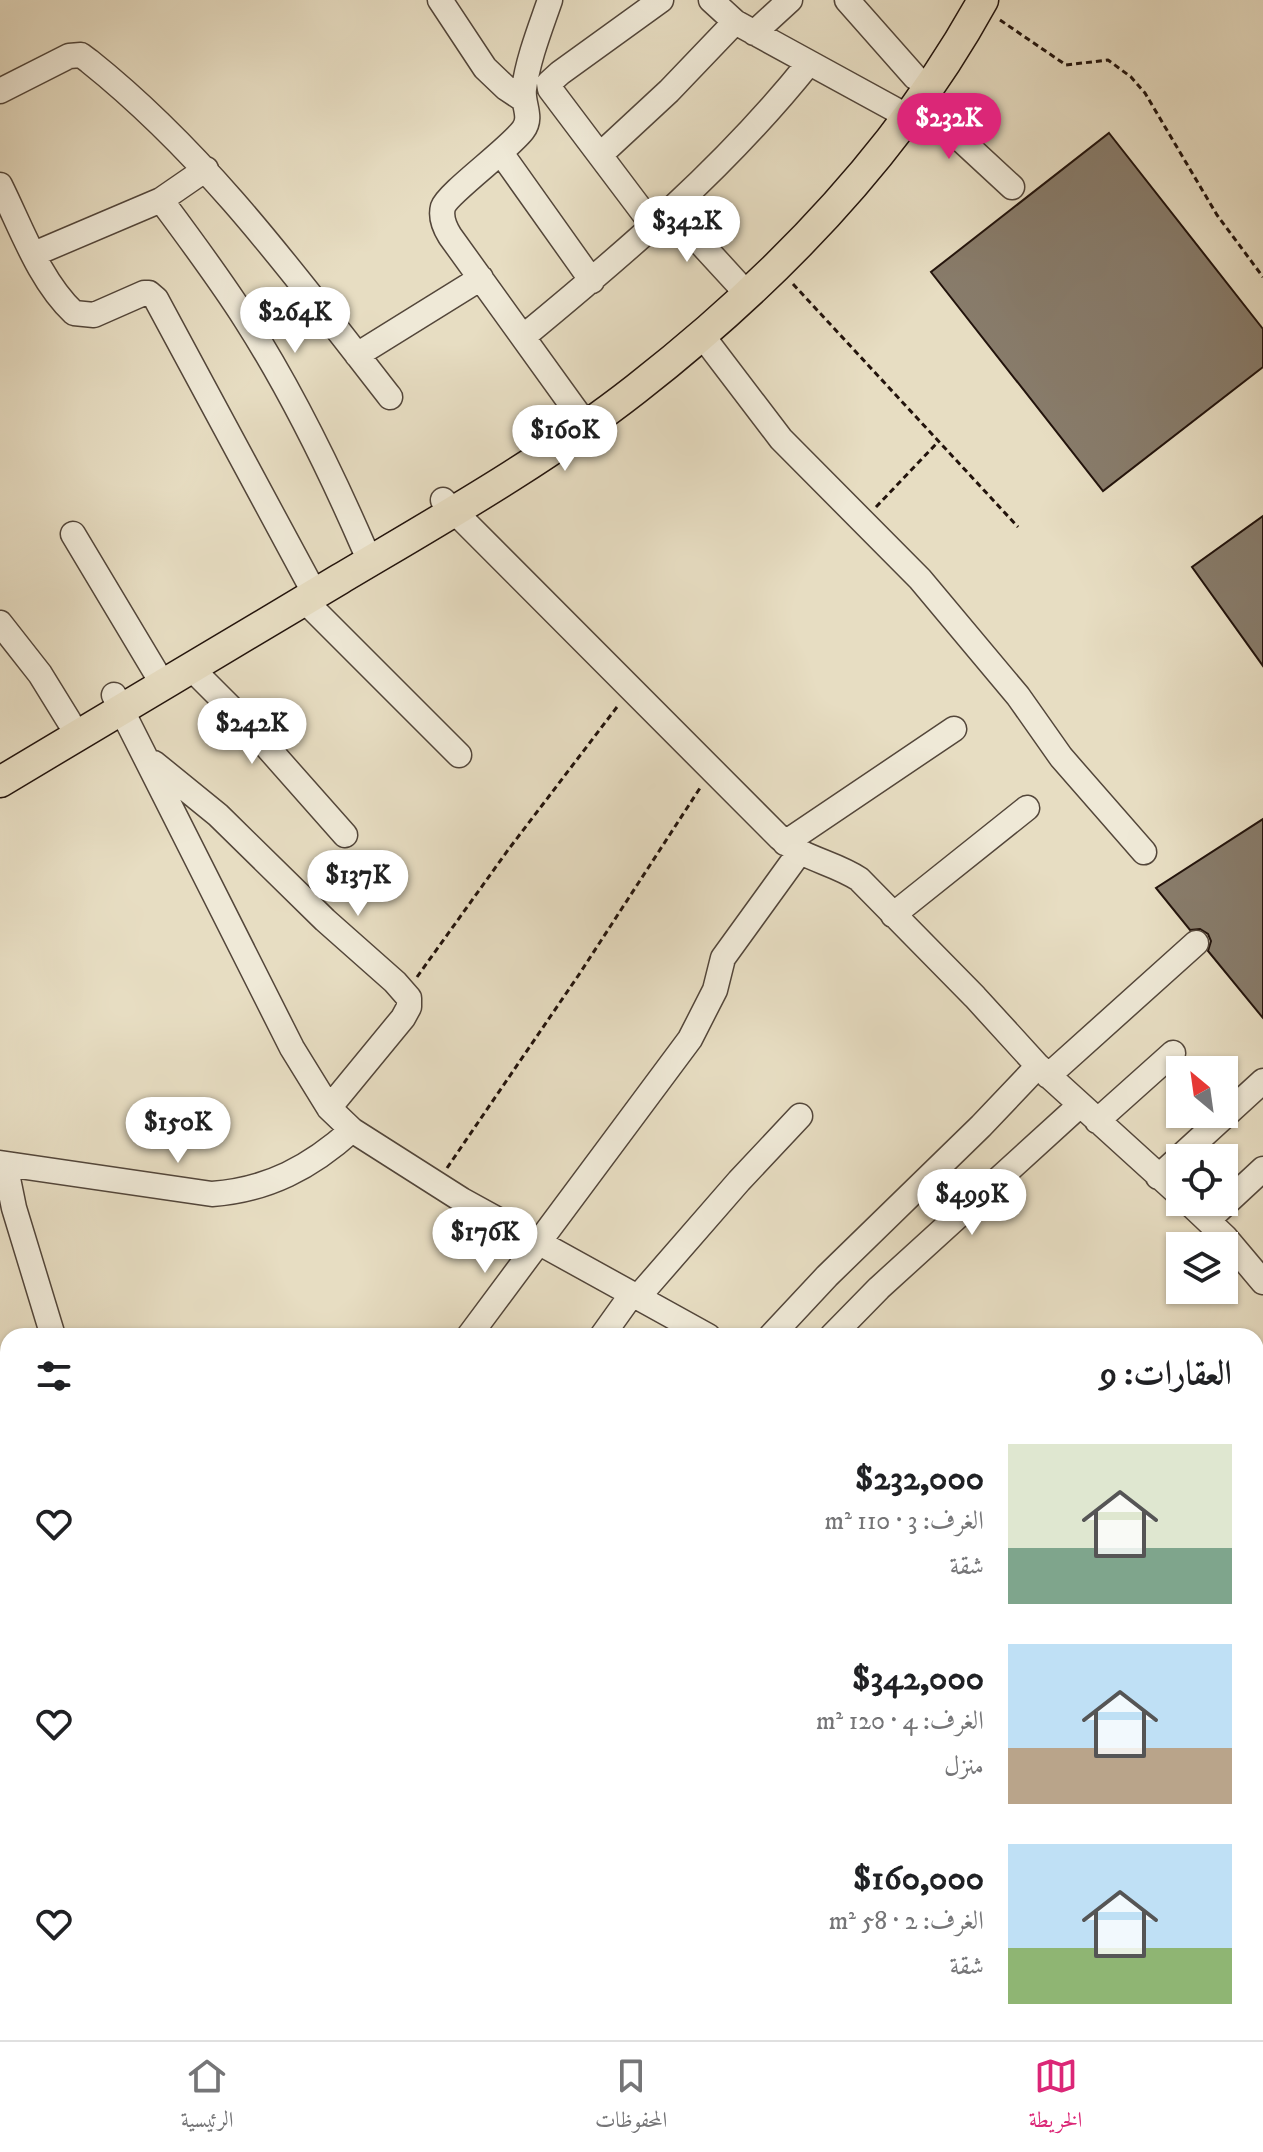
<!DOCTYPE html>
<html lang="ar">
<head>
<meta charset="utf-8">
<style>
	body { margin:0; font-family:"IM FELL DW Pica",Amiri,serif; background:#f6f6f6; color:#202124; direction:rtl; height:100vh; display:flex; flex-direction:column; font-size:30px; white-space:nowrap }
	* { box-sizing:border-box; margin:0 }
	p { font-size:26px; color:#757577 }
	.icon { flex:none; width:44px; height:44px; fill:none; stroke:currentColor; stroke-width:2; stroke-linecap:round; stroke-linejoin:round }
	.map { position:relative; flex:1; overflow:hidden; direction:ltr }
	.side { position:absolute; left:0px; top:1328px; width:1264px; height:712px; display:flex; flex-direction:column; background:#fff; border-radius:24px 24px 0 0; box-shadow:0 2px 6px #0004; direction:rtl }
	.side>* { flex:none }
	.needle { width:52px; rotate:331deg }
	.controls { position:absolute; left:1166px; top:1056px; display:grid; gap:16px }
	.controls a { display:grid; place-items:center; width:72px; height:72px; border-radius:0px; background:#fff; box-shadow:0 2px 6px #0004; font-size:40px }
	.price { position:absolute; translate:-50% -68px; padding:0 18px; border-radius:28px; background:#fff; color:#222; font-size:26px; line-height:52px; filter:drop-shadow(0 2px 4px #0008) }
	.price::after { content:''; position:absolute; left:50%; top:48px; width:24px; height:18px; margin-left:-12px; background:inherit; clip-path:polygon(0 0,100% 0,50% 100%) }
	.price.on { background:#db2777; color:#fff }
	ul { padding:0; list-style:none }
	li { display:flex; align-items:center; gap:24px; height:200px; padding:0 32px }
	li span { display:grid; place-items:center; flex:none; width:224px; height:160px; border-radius:0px; color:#555 }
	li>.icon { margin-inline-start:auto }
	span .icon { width:96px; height:96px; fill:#fffc; stroke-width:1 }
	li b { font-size:34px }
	h2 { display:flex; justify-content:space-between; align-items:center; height:96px; padding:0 32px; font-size:34px }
	.menu { display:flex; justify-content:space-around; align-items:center; height:112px; border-top:2px solid #e0e0e0; background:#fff; font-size:22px; color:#757577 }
	.menu a { display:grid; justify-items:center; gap:4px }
	.menu .on { color:#db2777 }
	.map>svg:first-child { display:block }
</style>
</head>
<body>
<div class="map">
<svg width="1263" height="2040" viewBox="0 0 1263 2040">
	<rect width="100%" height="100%" fill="#e7ddc2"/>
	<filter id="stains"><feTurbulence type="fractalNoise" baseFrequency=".0025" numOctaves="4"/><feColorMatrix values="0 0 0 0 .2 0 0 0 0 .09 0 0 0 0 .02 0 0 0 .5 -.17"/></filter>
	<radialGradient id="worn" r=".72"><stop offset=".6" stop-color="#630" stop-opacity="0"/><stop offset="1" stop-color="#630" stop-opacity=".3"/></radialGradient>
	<path fill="#887c6b" stroke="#22130c" stroke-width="2" d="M 1109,133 L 1263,329 L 1263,367 L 1103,491 L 931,272 Z
		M 1263,516 L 1263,666 L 1192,567 Z
		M 1263,819 L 1263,1018 L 1208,951 L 1211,941 L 1208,934 L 1200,929 L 1190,930 L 1156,888 Z"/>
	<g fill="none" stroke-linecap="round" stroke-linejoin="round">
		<g stroke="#53463a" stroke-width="27">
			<path id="minor" d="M 440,0 L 485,68 L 506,88 L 524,100
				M 550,0 C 540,29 528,59 524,89 C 522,104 533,117 523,130 C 509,149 448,193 443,207 C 440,218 445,228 450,236 L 579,415
				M 711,0 L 735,22 L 894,109
				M 847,0 L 915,77
				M 754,33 L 790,0
				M 0,91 L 69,56 L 81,55 L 89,61 C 208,156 297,278 390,397
				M 919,101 L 1012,187
				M 501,153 L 592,281
				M 600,155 L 669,91 L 735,22
				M 0,185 C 21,227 39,280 74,313 L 94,315 L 144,293 L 149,293 L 156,299 L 308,581
				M 161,200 C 190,239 220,279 246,320 C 292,392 330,470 364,548
				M 672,212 L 738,284
				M 654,227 L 550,89 L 549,83 L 560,73 L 661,0
				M 34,254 L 161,200 L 206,169
				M 701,334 L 781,439 L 920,579 L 1018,696 L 1061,757 L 1144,852
				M 523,337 C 626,252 725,168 809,63
				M 357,355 L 481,278
				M 443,500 L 780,838 C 803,859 833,862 859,879 L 975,997 L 1038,1066 L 1180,1195
				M 73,534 L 155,671
				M 304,600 L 459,755
				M 0,623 L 40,674 L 69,721
				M 191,668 L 245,722 L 345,835
				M 114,695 L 292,1048 L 329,1108 L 352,1130 L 462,1200 L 708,1336
				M 154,763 L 218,815 L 325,920 L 395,982 L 409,998 L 409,1007 L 403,1018 L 329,1108
				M 785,843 L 954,729
				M 893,915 L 1027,808
				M 1048,1076 L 1196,943
				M 1097,1121 L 1173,1053
				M 0,1163 L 212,1194 C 268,1190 311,1167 352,1130
				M 5,1164 L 14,1208 L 53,1336
				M 1158,1177 L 1263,1081
				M 1188,1202 L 1225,1237 L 1263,1282
				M 1208,1220 L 1263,1169
				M 638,1297 L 739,1181 L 800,1116
				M 469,1336 L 690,1039 L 715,990 L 723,958 L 799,853
				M 602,1336 L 632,1294
				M 771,1336 L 827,1276 L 981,1126 L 1038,1066
				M 832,1336 L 879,1288 L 1080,1105
				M 1256,1489 L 1263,1484
				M 1256,1672 L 1263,1674
				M 754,2032 L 766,2040
				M 0,2037 L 2,2040
				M 163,2040 L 171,2032
				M 659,2040 L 665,2032"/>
		</g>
		<g stroke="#22130c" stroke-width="33">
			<path id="major" d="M 0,782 C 113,714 227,647 340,579 C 441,519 544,461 636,389 C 773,282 899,153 983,0"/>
		</g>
		<path stroke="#22130c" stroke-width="3" stroke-dasharray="6 4" stroke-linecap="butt" d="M 1000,20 L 1066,65 L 1108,60 L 1131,77 L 1145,93 L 1217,215 L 1263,277
			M 793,284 L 1018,527
			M 876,507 L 937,443
			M 417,977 L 508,850 L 617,707
			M 447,1168 L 580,973 L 700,788"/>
		<use href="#minor" stroke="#efe9d7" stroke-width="24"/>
		<use href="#major" stroke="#e7ddc2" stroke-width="30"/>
	</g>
	<rect width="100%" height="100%" filter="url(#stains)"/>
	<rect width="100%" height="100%" fill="url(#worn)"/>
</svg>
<div class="controls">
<a><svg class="needle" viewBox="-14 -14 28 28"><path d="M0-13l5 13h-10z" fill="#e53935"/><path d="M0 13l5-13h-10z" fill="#757577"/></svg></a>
<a><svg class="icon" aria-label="locate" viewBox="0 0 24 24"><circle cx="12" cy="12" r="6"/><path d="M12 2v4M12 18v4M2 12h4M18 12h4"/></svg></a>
<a><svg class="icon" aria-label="layers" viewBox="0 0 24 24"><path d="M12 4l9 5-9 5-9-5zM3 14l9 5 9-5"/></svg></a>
</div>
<b class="price on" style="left:949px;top:161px">$232K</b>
<b class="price" style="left:687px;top:264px">$342K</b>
<b class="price" style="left:295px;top:355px">$264K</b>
<b class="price" style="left:565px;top:473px">$160K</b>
<b class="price" style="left:252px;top:766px">$242K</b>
<b class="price" style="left:358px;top:918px">$137K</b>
<b class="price" style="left:178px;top:1165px">$150K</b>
<b class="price" style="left:972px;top:1237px">$499K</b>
<b class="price" style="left:485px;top:1275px">$176K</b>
<section class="side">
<h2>العقارات: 9<svg class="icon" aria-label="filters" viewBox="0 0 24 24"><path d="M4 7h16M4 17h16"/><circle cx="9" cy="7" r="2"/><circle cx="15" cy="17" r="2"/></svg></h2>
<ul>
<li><span style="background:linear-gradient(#dfe7d0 65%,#7fa58c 0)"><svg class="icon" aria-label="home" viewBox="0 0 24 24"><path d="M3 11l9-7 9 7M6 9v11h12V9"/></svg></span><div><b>$232,000</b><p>الغرف: 3 · 110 m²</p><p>شقة</p></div><svg class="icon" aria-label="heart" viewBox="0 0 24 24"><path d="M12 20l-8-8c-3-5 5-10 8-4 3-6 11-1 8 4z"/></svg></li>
<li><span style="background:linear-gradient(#bfe0f5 65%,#b9a48a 0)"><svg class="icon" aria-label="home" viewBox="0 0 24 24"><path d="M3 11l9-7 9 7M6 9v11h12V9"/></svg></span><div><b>$342,000</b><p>الغرف: 4 · 120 m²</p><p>منزل</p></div><svg class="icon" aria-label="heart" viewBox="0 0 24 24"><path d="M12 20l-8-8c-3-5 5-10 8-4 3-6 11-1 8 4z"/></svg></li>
<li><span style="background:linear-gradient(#bfe0f5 65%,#8fb573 0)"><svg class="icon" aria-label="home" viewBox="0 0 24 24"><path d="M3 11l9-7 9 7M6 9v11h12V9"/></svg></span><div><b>$160,000</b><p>الغرف: 2 · 58 m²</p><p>شقة</p></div><svg class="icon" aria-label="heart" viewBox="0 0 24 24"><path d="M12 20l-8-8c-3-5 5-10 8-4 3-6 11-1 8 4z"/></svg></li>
</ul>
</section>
</div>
<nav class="menu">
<a class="on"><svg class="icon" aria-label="map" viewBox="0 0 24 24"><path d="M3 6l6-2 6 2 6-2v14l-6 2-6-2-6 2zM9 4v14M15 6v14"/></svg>الخريطة</a>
<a><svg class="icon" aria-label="saved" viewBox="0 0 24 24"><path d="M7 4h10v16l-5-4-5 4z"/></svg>المحفوظات</a>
<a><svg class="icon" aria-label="home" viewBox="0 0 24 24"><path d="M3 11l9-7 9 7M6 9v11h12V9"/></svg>الرئيسية</a>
</nav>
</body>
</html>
